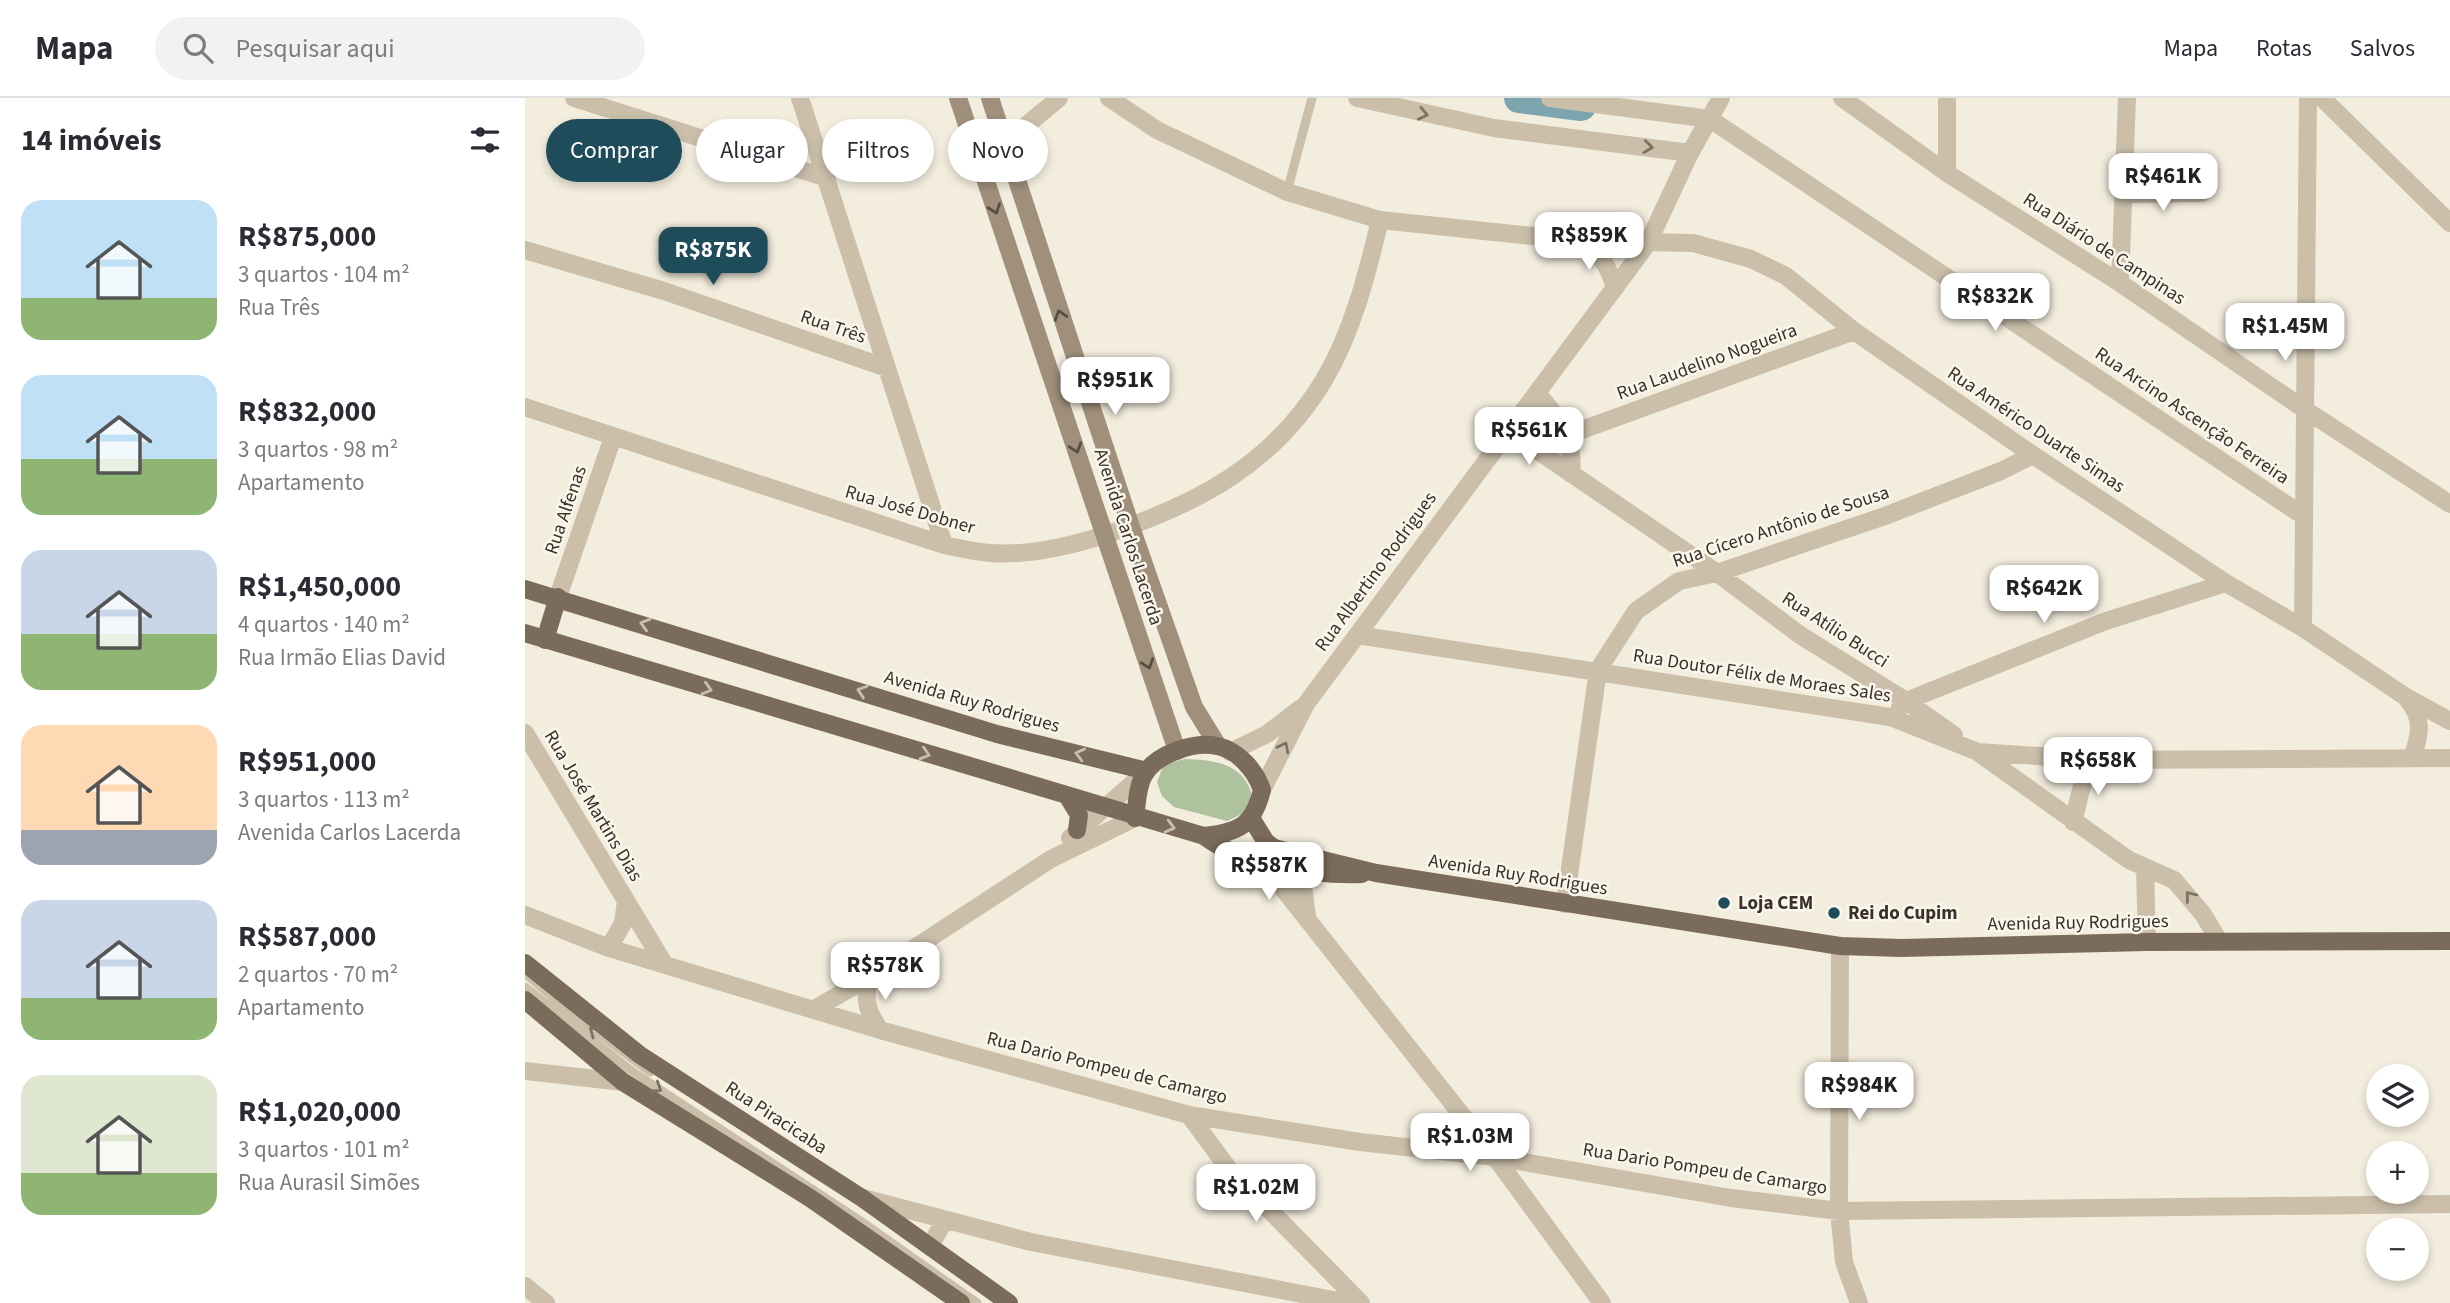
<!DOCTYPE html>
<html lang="pt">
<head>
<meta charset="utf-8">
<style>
	body { margin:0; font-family:"Source Sans 3",sans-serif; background:#f2f2f3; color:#2b2b33; height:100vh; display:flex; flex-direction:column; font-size:26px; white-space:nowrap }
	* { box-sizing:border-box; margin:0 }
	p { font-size:23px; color:#7c7c81 }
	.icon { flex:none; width:38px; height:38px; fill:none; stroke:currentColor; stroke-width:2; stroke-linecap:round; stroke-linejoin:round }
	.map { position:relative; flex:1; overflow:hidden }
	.side { display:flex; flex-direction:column; background:#fff; width:525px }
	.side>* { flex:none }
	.banner { position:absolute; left:21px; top:21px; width:665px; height:63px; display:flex; gap:14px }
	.controls { position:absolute; left:1841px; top:966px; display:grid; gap:14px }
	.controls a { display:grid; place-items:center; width:63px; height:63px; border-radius:50%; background:#fff; box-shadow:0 4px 10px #0003; font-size:35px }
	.price { position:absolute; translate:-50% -60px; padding:0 16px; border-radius:14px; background:#fff; color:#222; font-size:23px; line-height:46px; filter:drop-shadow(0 2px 4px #0008) }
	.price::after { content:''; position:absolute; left:50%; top:42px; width:21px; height:16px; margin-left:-10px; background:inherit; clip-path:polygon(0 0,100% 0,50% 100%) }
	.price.selected { background:#1f4c5b; color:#fff }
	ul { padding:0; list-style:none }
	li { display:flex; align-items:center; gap:21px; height:175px; padding:0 21px }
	li span { display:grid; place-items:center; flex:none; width:196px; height:140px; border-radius:21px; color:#555 }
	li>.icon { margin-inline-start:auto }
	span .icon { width:84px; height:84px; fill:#fffc; stroke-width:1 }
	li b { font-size:30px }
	h2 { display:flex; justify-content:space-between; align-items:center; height:84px; padding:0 21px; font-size:30px }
	.chip { padding:0 24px; border-radius:32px; background:#fff; box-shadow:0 4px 10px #0003; font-size:24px; line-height:63px }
	.chip.selected { background:#1f4c5b; color:#fff }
	header { display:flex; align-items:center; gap:42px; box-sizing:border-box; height:98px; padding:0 35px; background:#fff; border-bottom:2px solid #e1e1e2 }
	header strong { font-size:33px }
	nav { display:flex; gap:38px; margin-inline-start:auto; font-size:24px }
	.search { width:490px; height:63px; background:#f2f2f3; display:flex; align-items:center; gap:18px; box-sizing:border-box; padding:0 24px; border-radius:38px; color:#7c7c81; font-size:26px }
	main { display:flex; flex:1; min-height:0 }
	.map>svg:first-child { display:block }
</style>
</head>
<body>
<header>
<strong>Mapa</strong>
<div class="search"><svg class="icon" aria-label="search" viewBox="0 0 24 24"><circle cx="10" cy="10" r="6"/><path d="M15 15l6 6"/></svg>Pesquisar aqui</div>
<nav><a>Mapa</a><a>Rotas</a><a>Salvos</a></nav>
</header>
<main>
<section class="side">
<h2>14 imóveis<svg class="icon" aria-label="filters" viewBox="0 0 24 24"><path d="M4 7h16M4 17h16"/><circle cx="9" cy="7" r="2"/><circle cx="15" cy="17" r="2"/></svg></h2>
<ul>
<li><span style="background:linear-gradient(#bfe0f5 70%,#8fb573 0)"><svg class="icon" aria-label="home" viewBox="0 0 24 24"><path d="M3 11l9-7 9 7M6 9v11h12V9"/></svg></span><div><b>R$875,000</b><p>3 quartos · 104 m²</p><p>Rua Três</p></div></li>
<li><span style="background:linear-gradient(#bfe0f5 60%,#8fb573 0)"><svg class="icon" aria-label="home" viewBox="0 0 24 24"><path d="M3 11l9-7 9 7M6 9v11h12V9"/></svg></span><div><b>R$832,000</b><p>3 quartos · 98 m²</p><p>Apartamento</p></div></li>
<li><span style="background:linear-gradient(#c9d6e8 60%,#8fb573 0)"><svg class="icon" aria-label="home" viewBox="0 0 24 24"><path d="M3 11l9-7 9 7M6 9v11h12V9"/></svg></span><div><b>R$1,450,000</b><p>4 quartos · 140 m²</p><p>Rua Irmão Elias David</p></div></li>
<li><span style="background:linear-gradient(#ffd9b3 75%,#9aa5b1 0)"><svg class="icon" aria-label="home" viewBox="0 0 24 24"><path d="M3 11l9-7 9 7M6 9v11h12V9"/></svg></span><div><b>R$951,000</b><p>3 quartos · 113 m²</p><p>Avenida Carlos Lacerda</p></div></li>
<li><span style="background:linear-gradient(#c9d6e8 70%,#8fb573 0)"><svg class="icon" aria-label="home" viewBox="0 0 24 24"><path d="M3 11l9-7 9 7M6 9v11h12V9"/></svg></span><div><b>R$587,000</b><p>2 quartos · 70 m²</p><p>Apartamento</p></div></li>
<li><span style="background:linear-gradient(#dfe7d0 70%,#8fb573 0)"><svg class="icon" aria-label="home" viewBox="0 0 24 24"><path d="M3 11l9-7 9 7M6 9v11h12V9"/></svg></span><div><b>R$1,020,000</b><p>3 quartos · 101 m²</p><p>Rua Aurasil Simões</p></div></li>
</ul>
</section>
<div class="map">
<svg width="1925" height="1205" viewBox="0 0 1925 1205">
	<rect width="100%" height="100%" fill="#f3edde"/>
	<path fill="#afc29e" d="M 660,661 C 692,662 721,666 728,702 L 717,716 L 702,723 L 649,709 L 637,698 L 632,684 L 639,666 Z"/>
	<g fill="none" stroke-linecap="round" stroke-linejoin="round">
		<path stroke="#7da5b0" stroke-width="30" d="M 994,0 L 1056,8"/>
		<path stroke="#cbbfaa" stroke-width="9" d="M 762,94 L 787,0
			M 2,877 L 45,914 L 125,974
			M 0,889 L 108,974 L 334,1122 L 452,1205"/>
		<path stroke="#cbbfaa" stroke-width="18" d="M 49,0 L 302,80
			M 275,0 L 419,447
			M 584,0 L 632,32 L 762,94 L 855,122 L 1055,143 L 1168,145 L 1226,161 L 1261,178 L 1329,233 L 1508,357 L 1701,485 L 1778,530 L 1881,599 L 1925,623
			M 832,0 L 969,30 L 1165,55
			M 1025,0 L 1185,21 L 1777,417
			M 1317,0 L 1422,75 L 1595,185 L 1779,311 L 1925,406
			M 1422,0 L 1422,75
			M 1797,0 L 1925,125
			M 451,55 L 479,46 L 534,0
			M 1599,96 L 1677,95
			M 1055,143 C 1076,156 1083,167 1090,190
			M 0,152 L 139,193 L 362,270
			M 1595,185 L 1602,0
			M 1012,295 C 1033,318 1050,343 1046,376
			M 0,309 L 419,447 C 434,450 450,454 466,455 C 504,458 545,448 580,437 C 672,406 748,367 799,282 C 828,233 842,176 855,122
			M 984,333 L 1192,475 L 1275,537 L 1381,603 L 1429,637
			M 1010,349 L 1329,233
			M 33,499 L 88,339
			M 1778,530 L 1783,0
			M 832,537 L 1365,619 L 1453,654 L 1572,662 L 1925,660
			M 1883,602 C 1899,622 1895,637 1887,660
			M 1375,609 L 1381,603 L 1581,523 L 1701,485
			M 0,635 L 138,864
			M 1451,653 L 1604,762 L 1649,782 L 1678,816 L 1694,843
			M 1548,724 L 1558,684 L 1572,662
			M 545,740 L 622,673
			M 737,764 L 970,1059 L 1077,1205
			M 1620,771 L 1622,844
			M 776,772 L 782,819
			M 1040,806 L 1073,572 L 1111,513 L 1154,483 L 1192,475 L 1360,418 L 1476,373 L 1508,357
			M 0,817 L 84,850 L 355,932 L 664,1017 L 835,1044 L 970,1059 L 1206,1100 L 1314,1113 L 1925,1106
			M 1315,848 L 1314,1113 L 1319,1164 L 1334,1205
			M 84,850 L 98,825 L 101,803
			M 345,879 C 338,901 342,913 355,932
			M 291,910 L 345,879 L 526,761 L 610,720
			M 0,973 L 98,984
			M 664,1017 L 703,1070 L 836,1205
			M 338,1100 L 506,1144 L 824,1205
			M 405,1148 L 420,1122
			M 0,1188 L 21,1205"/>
		<path stroke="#cbbfaa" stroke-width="18" d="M 705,654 L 742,636 L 776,610
			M 737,692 L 781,606 L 1123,145 L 1165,55 L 1196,0"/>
		<path stroke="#9f8f7b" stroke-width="18" d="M 433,0 L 652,653
			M 465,0 L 606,429 L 669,609 L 693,648"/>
		<path stroke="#7b6b5b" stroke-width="18" d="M 0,491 L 472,636 L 622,673
			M 0,535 L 679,738 C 717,767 790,778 837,776
			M 20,542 L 33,499
			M 543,699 L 554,717 L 552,732
			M 610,720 C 612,706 612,689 619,677 C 631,656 669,643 692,648 C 713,652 731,673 737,692 C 728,728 714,734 679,738
			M 726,720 L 741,744 L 749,750 L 851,775 L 1315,848 L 1376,850 L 1622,844 L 1925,843
			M 0,865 L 115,957 L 337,1100 L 484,1205
			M 0,902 L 98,984 L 285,1100 L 436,1205"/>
	</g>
	<defs><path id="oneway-chevron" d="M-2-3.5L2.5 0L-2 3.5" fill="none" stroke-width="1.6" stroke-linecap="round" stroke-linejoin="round" transform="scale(1.75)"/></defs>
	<g stroke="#7b7164">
		<use href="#oneway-chevron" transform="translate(898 16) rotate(12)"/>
		<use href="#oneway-chevron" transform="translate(1123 49) rotate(7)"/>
		<use href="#oneway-chevron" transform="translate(759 649) rotate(-63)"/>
		<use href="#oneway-chevron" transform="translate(1665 798) rotate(-128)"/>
		<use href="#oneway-chevron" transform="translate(69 933) rotate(-143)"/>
		<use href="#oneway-chevron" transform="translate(132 990) rotate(33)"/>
	</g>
	<g stroke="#584d42">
		<use href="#oneway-chevron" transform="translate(470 111) rotate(70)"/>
		<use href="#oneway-chevron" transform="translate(535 217) rotate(-108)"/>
		<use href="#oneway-chevron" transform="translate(551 350) rotate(72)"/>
		<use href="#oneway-chevron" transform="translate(623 566) rotate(71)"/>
	</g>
	<g stroke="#c7beb1">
		<use href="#oneway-chevron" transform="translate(120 526) rotate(-163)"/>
		<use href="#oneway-chevron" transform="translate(182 591) rotate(17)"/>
		<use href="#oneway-chevron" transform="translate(337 593) rotate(-162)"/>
		<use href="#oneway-chevron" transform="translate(400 656) rotate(17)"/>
		<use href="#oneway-chevron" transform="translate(555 656) rotate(-166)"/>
		<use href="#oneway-chevron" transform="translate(645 729) rotate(15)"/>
	</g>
	<g fill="#1f4c5b" stroke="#faf6eb" stroke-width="2.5">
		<circle cx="1199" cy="805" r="7"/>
		<circle cx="1309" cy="815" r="7"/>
	</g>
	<g text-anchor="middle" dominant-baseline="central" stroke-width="5" stroke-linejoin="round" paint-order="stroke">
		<g font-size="19" fill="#39312a" stroke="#faf6eb">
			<text transform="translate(1579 151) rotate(33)">Rua Diário de Campinas</text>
			<text transform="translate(308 229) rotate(19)">Rua Três</text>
			<text transform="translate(1182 264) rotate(-20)">Rua Laudelino Nogueira</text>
			<text transform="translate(1667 318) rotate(34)">Rua Arcino Ascenção Ferreira</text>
			<text transform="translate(1511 332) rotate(34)">Rua Américo Duarte Simas</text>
			<text transform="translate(41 412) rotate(-71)">Rua Alfenas</text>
			<text transform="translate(385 412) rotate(16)">Rua José Dobner</text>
			<text transform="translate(1256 429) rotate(-18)">Rua Cícero Antônio de Sousa</text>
			<text transform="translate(603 439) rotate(72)">Avenida Carlos Lacerda</text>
			<text transform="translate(851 474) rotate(-54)">Rua Albertino Rodrigues</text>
			<text transform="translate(1310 532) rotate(33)">Rua Atílio Bucci</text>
			<text transform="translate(1237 578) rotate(9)">Rua Doutor Félix de Moraes Sales</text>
			<text transform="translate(447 604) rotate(16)">Avenida Ruy Rodrigues</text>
			<text transform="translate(68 708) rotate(59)">Rua José Martins Dias</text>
			<text transform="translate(993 777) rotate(9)">Avenida Ruy Rodrigues</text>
			<text transform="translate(1553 825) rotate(-1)">Avenida Ruy Rodrigues</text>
			<text transform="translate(582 970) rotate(14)">Rua Dario Pompeu de Camargo</text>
			<text transform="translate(251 1020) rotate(33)">Rua Piracicaba</text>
			<text transform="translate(1180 1071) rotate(9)">Rua Dario Pompeu de Camargo</text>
		</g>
		<g font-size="19" font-weight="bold" fill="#39312a" stroke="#faf6eb" text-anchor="start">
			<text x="1213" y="805">Loja CEM</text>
			<text x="1323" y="815">Rei do Cupim</text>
		</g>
	</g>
</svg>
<div class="controls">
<a><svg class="icon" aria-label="layers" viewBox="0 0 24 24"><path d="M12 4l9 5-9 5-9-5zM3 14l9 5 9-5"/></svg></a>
<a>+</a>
<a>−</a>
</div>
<b class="price" style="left:1638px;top:115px">R$461K</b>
<b class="price" style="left:1064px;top:174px">R$859K</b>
<b class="price selected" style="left:188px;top:189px">R$875K</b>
<b class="price" style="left:1470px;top:235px">R$832K</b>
<b class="price" style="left:1760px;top:265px">R$1.45M</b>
<b class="price" style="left:590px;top:319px">R$951K</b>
<b class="price" style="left:1004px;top:369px">R$561K</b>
<b class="price" style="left:1519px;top:527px">R$642K</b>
<b class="price" style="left:1573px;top:699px">R$658K</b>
<b class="price" style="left:744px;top:804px">R$587K</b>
<b class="price" style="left:360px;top:904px">R$578K</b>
<b class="price" style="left:1334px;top:1024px">R$984K</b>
<b class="price" style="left:945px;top:1075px">R$1.03M</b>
<b class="price" style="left:731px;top:1126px">R$1.02M</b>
<div class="banner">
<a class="chip selected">Comprar</a>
<a class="chip">Alugar</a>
<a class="chip">Filtros</a>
<a class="chip">Novo</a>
</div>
</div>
</main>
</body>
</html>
